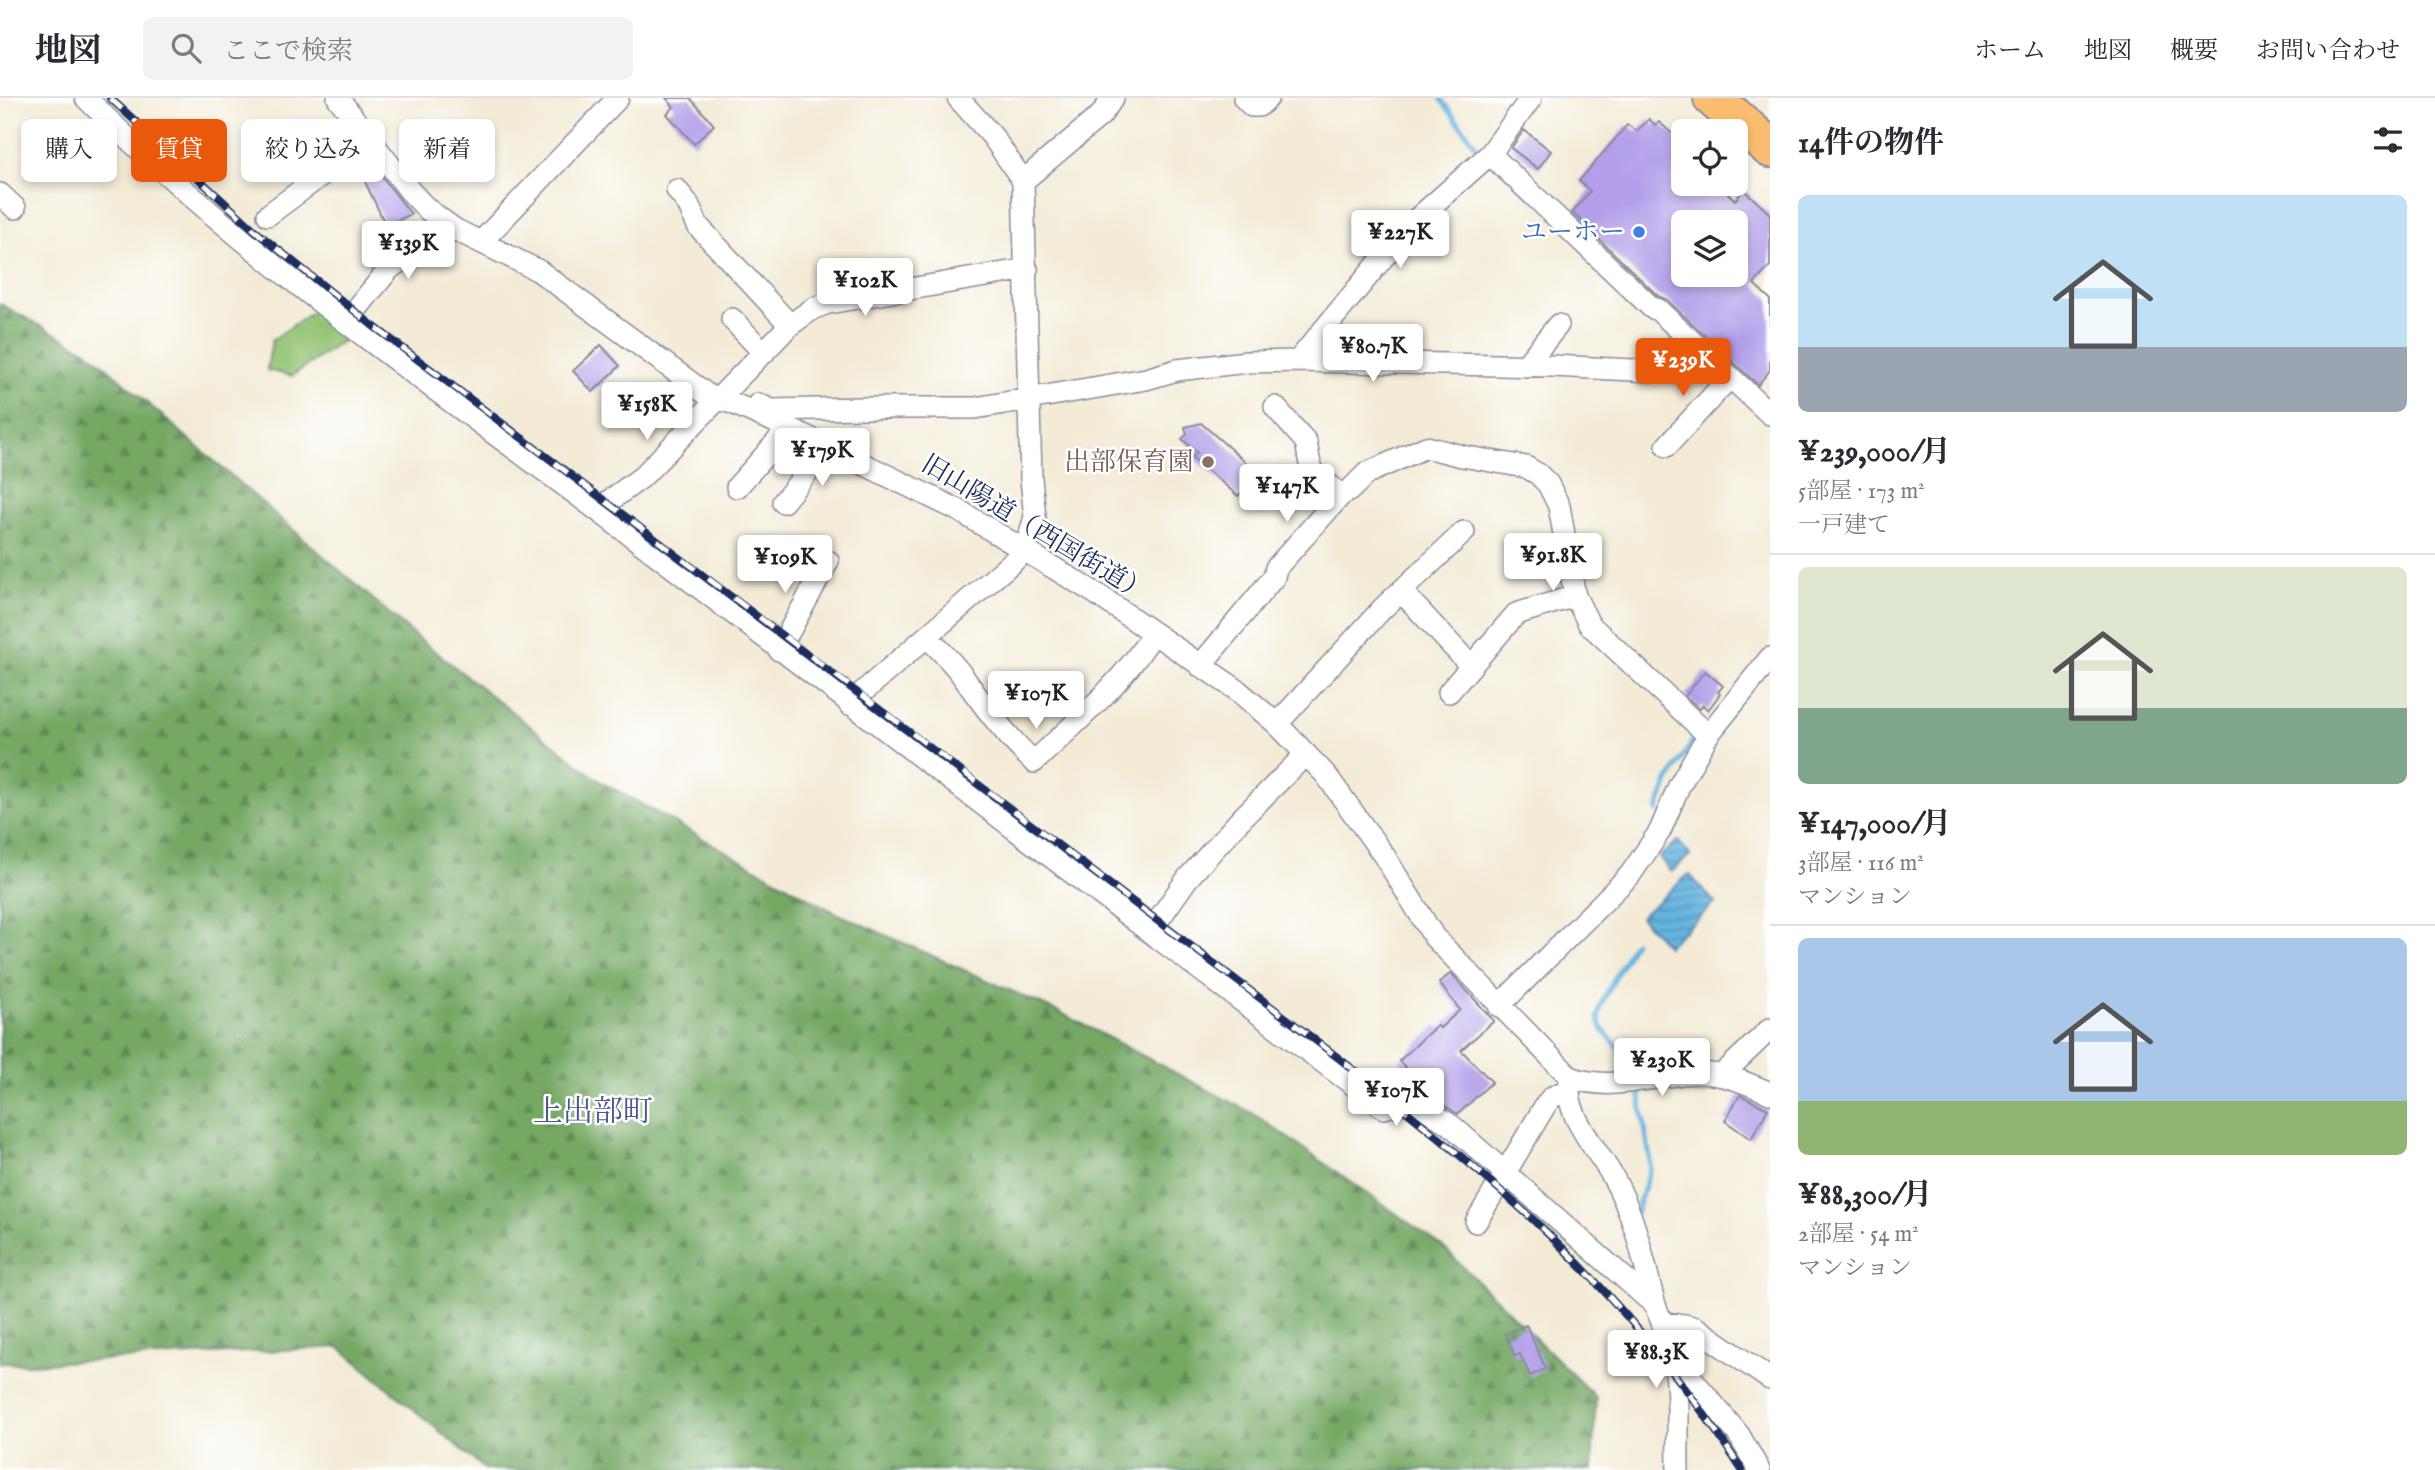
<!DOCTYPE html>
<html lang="ja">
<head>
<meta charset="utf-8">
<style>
	body { margin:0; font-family:"IM FELL English","Noto Serif JP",serif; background:#f2f2f3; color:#2b2b33; height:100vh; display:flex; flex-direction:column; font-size:26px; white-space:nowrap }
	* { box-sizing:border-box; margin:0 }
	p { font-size:23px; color:#7c7c81 }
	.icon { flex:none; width:38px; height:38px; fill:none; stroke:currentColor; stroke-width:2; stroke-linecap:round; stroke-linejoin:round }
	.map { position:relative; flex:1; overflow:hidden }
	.drawer { display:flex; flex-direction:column; background:#fff; width:665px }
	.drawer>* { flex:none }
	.guide { position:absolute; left:21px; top:21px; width:665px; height:63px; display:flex; gap:14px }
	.fabs { position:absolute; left:1671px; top:21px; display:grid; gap:14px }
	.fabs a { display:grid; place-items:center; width:77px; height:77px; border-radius:10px; background:#fff; box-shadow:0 4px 10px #0003; font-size:35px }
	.price { position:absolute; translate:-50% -60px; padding:0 16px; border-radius:7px; background:#fff; color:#222; font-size:23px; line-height:46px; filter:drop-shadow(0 2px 4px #0008) }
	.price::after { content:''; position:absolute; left:50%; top:42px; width:21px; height:16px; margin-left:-10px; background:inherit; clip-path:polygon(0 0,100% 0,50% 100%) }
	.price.current { background:#ea580c; color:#fff }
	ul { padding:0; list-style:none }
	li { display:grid; align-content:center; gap:14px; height:371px; padding:0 28px }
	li+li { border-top:2px solid #e1e1e2 }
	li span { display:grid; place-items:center; height:217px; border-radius:10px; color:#555 }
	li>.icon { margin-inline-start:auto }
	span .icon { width:126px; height:126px; fill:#fffc; stroke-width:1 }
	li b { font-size:30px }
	h2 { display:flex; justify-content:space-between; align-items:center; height:84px; padding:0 28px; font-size:30px }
	.pill { padding:0 24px; border-radius:10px; background:#fff; box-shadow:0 4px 10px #0003; font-size:24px; line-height:63px }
	.pill.current { background:#ea580c; color:#fff }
	header { display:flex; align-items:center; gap:42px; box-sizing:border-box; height:98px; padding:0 35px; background:#fff; border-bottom:2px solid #e1e1e2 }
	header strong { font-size:33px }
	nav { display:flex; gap:38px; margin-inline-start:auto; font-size:24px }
	.search { width:490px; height:63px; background:#f2f2f3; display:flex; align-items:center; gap:18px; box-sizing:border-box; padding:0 24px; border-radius:10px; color:#7c7c81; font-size:26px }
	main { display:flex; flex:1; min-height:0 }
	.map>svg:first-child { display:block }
</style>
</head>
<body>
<header>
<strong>地図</strong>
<div class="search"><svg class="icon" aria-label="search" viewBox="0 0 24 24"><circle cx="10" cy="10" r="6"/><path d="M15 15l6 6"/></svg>ここで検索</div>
<nav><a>ホーム</a><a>地図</a><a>概要</a><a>お問い合わせ</a></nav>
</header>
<main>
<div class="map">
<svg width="1770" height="1372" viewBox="0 0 1770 1372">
	<defs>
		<pattern id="forest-firs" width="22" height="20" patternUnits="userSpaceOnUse" patternTransform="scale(1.75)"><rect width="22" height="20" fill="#75a864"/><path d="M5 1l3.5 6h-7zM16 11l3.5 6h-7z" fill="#5f8956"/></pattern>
		<pattern id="water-rules" width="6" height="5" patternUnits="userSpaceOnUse" patternTransform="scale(1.75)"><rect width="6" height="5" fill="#65b4df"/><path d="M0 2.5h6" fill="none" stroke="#5293b8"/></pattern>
	</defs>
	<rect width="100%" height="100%" fill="#fff"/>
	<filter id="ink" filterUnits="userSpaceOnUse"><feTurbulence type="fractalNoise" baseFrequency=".0143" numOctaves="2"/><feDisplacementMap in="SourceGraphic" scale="14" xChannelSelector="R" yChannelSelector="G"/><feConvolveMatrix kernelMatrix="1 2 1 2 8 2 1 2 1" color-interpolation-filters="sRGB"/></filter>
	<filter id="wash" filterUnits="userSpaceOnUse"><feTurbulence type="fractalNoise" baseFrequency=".00686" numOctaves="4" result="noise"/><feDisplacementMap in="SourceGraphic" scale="28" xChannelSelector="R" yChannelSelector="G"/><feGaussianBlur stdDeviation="1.57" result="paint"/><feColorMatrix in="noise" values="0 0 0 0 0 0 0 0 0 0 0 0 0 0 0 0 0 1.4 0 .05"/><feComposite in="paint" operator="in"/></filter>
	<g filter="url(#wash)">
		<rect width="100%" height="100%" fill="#f3ebd6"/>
		<path fill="#92c272" stroke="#567868" stroke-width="2" d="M 317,211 L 351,237 L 292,278 L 267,272 L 272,242 Z"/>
		<path fill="url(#forest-firs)" stroke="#486c61" stroke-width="2" d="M 0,206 L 89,254 L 414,537 L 600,683 L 836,815 L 1063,916 L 1254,1016 L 1442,1148 L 1596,1300 L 1592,1372 L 486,1372 L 339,1249 L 28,1266 L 0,1265 Z"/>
		<path fill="url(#water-rules)" stroke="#40729e" stroke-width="2" d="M 1678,743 L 1690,757 L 1671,774 L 1659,759 Z
			M 1689,776 L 1715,805 L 1667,848 L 1640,819 Z"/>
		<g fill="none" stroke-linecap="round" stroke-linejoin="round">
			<path stroke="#65b4df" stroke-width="5" d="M 1440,0 L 1483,57
				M 1651,219 L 1682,248
				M 1657,713 L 1668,684 L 1692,644
				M 1634,844 L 1602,904 L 1598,919 L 1602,931 L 1627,959 L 1635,978
				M 1636,1114 L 1650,1071 L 1650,1060 L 1638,987"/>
		</g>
		<g id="blocks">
			<path fill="#b29ee9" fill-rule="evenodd" d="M 666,0 L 690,0 L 714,27 L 694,46 L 667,16 L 674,9 Z
				M 1649,21 L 1655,27 L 1659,24 L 1684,46 L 1684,86 L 1718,86 L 1735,102 L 1744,92 L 1770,116 L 1770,168 L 1754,186 L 1770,201 L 1770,272 L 1758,287 L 1666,201 L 1658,198 L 1598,140 L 1599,138 L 1572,115 L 1590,93 L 1579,83 L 1627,27 L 1637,33 ZM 1684,124 L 1736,124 L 1736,177 L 1684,177 Z
				M 1524,32 L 1551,53 L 1538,71 L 1511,50 Z
				M 368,61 L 411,116 L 386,128 L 357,67 Z
				M 601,247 L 620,268 L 593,294 L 573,273 Z
				M 1201,325 L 1258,375 L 1238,398 L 1192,359 L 1197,355 L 1182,341 L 1187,336 L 1185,329 Z
				M 1705,573 L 1723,588 L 1718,594 L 1720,596 L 1708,612 L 1703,607 L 1700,611 L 1685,598 Z
				M 1451,875 L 1494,923 L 1461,952 L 1492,984 L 1458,1016 L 1436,1002 L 1399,963 L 1437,927 L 1440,930 L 1460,912 L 1439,885 Z
				M 1740,997 L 1768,1011 L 1751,1041 L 1725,1023 Z
				M 1526,1227 L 1546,1271 L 1530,1278 L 1520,1256 L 1515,1258 L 1505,1236 Z"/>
		</g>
	</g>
	<g filter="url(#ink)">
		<use href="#blocks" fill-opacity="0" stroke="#878d9a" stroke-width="2"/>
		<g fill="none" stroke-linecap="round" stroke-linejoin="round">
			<g stroke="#878d9a" stroke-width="24">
				<path id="street" d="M 86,0 C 238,152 416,277 588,405 C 777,547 962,692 1150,834 L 1187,781 L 1241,721 L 1306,656
					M 338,0 L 410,93 L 427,111 L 454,131 L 539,173 L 709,298 L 732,305 L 789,330 L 958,412 L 1095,495 L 1237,592 L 1277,626 L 1326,677 L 1385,759 L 1434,839 L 1570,979 C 1613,995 1654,976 1698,975 C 1724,975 1747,985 1770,995
					M 958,0 L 993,39 L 1023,83
					M 1244,0 L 1252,8 L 1259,8 L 1268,0
					M 1490,56 L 1652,210 L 1657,211 L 1770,316
					M 677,92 L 688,106 L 698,128 L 790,227
					M 0,96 L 15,110
					M 268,117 L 370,41
					M 482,143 L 618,0
					M 732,221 L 764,255
					M 346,224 L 389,171 L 408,157 L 454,131
					M 1298,263 L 1410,127 L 1490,56 L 1531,0
					M 1525,268 L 1558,227
					M 758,306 L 771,312 L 862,310 L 975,310 L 1146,281 L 1177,272 L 1247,264 L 1298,263 L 1552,268 L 1654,273 L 1680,269 L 1708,259
					M 1275,309 L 1306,344 L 1311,372 L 1341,397
					M 1667,348 L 1730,279
					M 737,389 L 789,330
					M 783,404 L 828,349
					M 597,412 L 642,379 L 790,227 L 814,210 L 828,205 L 1027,171
					M 1401,493 L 1471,568
					M 927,538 C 939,552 954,565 964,580 C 985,610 1007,639 1034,664 C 1074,626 1125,583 1153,535
					M 779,552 L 828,463
					M 1200,568 L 1274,479 L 1276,470 L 1341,397 L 1350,392 L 1367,375 L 1426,349 L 1462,358 L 1526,369 L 1538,376 L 1548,386 L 1559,408 L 1575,498 L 1589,526 L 1708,637
					M 1449,594 L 1516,516 L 1575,498
					M 849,606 L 1025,453 L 1035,419 L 1031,381 L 1023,83 L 1101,17 L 1113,0
					M 1277,626 L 1382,511 L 1464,434
					M 1150,834 L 1384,1010 L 1408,1003 L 1415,1004 L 1452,1028 L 1655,1207
					M 1499,908 L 1630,777 L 1660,733 L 1679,688 L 1708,637 L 1770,560
					M 1722,977 L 1770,931
					M 1570,979 C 1562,1015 1596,1049 1613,1079 C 1634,1116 1643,1159 1653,1200 C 1657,1217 1668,1233 1672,1250 C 1681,1289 1677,1332 1678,1372
					M 1476,1124 L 1546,1006 L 1552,999 L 1568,992
					M 1662,1225 L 1685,1227 L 1696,1230 L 1770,1281
					M 1673,1258 L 1739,1337 L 1759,1372"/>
			</g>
			<g stroke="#878d9a" stroke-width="42">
				<path id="highway" d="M 1713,0 L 1770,50"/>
			</g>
			<use href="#street" stroke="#fff" stroke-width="21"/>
			<use href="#highway" stroke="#fcbd6f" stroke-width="38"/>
			<g stroke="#1b2f5e" stroke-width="8">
				<path id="rail" d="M 110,0 L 259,136 L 372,227 C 626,419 881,610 1133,804 C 1266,906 1404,1004 1528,1117 C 1610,1192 1682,1279 1742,1372"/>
			</g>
			<use href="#rail" stroke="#fff" stroke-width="5" stroke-dasharray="16" stroke-linecap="butt"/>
		</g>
	</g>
	<circle fill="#3f7fe0" stroke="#fff" stroke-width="2.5" cx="1639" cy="134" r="7"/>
	<circle fill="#8d6e63" stroke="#fff" stroke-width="2.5" cx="1208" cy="364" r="7"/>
	<g text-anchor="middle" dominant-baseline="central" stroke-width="5" stroke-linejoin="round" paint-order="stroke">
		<g font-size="26" fill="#366cbe" stroke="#fff" text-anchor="end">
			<text x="1625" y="134">ユーホー</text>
		</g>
		<g font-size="26" fill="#785e54" stroke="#fff" text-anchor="end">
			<text x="1194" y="364">出部保育園</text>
		</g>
		<g font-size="26" fill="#1b2f5e" stroke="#fff">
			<text transform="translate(1035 431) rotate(31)">旧山陽道（西国街道）</text>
		</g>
		<g font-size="30" fill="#50568f" stroke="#fff">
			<text x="593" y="1015">上出部町</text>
		</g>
	</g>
</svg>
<div class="fabs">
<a><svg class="icon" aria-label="locate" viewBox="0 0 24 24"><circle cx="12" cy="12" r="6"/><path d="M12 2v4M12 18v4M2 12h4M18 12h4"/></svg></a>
<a><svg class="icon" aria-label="layers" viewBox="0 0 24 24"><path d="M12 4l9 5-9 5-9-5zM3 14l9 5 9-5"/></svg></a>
</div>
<b class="price" style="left:1400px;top:172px">¥227K</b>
<b class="price" style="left:408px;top:183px">¥139K</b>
<b class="price" style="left:865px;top:220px">¥102K</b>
<b class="price" style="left:1373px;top:286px">¥80.7K</b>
<b class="price current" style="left:1683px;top:300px">¥239K</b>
<b class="price" style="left:647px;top:344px">¥158K</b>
<b class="price" style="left:822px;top:390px">¥179K</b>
<b class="price" style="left:1287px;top:426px">¥147K</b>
<b class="price" style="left:1553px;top:495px">¥91.8K</b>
<b class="price" style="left:785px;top:497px">¥109K</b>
<b class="price" style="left:1036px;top:633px">¥107K</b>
<b class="price" style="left:1662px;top:1000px">¥230K</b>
<b class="price" style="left:1396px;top:1030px">¥107K</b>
<b class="price" style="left:1656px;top:1292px">¥88.3K</b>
<div class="guide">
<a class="pill">購入</a>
<a class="pill current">賃貸</a>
<a class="pill">絞り込み</a>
<a class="pill">新着</a>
</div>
</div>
<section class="drawer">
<h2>14件の物件<svg class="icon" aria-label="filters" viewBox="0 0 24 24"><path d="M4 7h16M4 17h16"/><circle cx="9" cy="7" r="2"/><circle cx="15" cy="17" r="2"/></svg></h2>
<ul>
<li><span style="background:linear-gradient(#bfe0f5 70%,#9aa5b1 0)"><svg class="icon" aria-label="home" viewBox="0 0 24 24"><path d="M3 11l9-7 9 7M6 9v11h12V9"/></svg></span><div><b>¥239,000/月</b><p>5部屋 · 173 m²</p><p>一戸建て</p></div></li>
<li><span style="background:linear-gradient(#dfe7d0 65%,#7fa58c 0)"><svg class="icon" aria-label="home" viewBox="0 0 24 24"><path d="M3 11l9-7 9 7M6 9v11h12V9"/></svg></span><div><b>¥147,000/月</b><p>3部屋 · 116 m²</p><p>マンション</p></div></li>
<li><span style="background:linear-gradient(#a9c7e8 75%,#8fb573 0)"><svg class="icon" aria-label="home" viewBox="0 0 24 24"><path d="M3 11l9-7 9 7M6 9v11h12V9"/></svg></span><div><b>¥88,300/月</b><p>2部屋 · 54 m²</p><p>マンション</p></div></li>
</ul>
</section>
</main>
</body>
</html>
